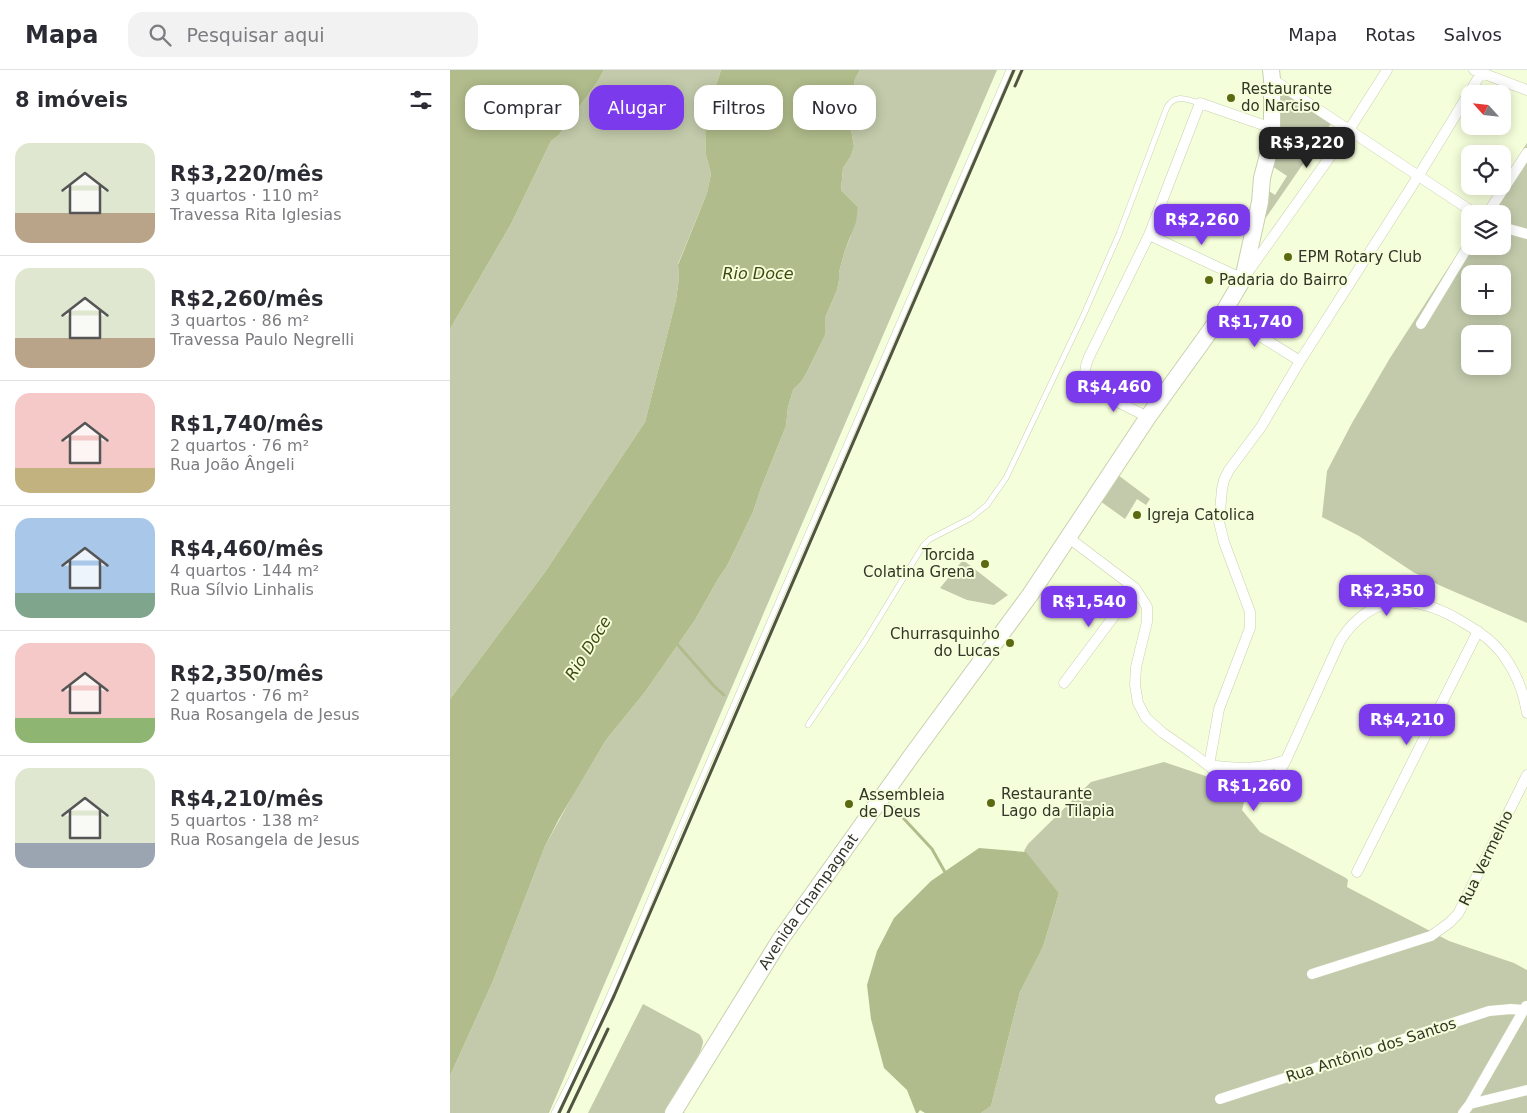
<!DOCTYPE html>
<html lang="pt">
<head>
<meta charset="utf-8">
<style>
	body { margin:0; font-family:"DejaVu Sans",sans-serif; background:#f2f2f3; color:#2b2b33; height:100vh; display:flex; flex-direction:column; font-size:19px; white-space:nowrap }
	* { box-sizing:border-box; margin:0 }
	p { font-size:16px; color:#7c7c81 }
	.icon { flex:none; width:28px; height:28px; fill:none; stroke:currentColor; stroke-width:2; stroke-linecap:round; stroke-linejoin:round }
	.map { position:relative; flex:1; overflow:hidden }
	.details { display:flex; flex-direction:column; background:#fff; width:450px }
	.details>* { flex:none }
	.top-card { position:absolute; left:15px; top:15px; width:475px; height:45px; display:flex; gap:10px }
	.needle { width:32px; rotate:297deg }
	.tools { position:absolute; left:1011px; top:15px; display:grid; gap:10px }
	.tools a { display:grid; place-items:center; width:50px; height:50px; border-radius:10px; background:#fff; box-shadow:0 2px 12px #0003; font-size:25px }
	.price { position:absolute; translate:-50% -42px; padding:0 11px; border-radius:10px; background:#7c3aed; color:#fff; font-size:16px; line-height:32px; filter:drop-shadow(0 1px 2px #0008) }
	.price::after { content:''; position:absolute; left:50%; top:30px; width:15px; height:11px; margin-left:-8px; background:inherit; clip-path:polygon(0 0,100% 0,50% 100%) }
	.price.selected { background:#222; color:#fff }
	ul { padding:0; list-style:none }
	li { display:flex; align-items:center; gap:15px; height:125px; padding:0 15px }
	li+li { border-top:1px solid #e1e1e2 }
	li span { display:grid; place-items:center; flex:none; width:140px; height:100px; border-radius:15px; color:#555 }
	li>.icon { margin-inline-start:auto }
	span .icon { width:60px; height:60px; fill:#fffc; stroke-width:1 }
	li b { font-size:21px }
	h2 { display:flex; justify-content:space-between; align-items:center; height:60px; padding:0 15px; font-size:21px }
	.tag { padding:0 18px; border-radius:15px; background:#fff; box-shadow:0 2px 12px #0003; font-size:18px; line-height:45px }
	.tag.selected { background:#7c3aed; color:#fff }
	header { display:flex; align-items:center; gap:30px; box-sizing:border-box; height:70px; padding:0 25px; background:#fff; border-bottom:1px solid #e1e1e2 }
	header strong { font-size:24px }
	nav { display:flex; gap:28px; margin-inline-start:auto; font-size:18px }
	.search { width:350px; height:45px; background:#f2f2f3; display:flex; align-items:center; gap:12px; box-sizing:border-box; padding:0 18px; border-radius:15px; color:#7c7c81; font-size:19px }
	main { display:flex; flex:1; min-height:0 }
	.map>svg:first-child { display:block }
</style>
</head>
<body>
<header>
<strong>Mapa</strong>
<div class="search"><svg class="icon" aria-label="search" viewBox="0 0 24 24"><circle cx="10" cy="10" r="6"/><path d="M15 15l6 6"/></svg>Pesquisar aqui</div>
<nav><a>Mapa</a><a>Rotas</a><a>Salvos</a></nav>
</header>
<main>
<section class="details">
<h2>8 imóveis<svg class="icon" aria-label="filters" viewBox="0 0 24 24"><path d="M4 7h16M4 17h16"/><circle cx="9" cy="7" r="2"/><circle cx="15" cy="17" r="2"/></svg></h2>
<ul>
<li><span style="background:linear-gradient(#dfe7d0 70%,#b9a48a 0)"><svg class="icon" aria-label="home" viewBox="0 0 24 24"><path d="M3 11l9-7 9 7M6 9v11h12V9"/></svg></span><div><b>R$3,220/mês</b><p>3 quartos · 110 m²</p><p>Travessa Rita Iglesias</p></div></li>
<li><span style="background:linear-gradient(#dfe7d0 70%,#b9a48a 0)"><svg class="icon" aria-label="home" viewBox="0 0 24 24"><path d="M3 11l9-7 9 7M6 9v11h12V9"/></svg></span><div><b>R$2,260/mês</b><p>3 quartos · 86 m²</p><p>Travessa Paulo Negrelli</p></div></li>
<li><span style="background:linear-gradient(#f6c9c9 75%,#c2b280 0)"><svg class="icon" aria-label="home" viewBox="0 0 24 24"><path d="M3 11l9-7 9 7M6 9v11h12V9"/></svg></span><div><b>R$1,740/mês</b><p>2 quartos · 76 m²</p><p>Rua João Ângeli</p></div></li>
<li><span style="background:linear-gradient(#a9c7e8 75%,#7fa58c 0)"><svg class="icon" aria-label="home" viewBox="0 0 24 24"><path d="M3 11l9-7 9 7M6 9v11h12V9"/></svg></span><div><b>R$4,460/mês</b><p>4 quartos · 144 m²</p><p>Rua Sílvio Linhalis</p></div></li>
<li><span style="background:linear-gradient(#f6c9c9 75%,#8fb573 0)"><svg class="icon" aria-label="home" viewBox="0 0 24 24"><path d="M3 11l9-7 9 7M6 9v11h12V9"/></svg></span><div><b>R$2,350/mês</b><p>2 quartos · 76 m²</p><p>Rua Rosangela de Jesus</p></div></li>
<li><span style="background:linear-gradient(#dfe7d0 75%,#9aa5b1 0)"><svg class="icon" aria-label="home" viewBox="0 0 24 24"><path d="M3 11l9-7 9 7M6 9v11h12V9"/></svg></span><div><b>R$4,210/mês</b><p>5 quartos · 138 m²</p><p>Rua Rosangela de Jesus</p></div></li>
</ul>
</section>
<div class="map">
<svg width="1077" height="1043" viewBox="0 0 1077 1043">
	<rect width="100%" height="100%" fill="#f5feda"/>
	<path fill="#c2caab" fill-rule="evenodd" d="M 154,0 L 271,0 L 258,39 L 255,56 L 256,85 L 261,104 L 257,123 L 228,194 L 229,208 L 226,230 L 195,352 L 95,502 L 0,629 L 0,259 L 61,154 L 101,71 L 108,66 L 148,11 Z
		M 410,0 L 547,0 L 99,1043 L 0,1043 L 0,1006 L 43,911 L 95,776 L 123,725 L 156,670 L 195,622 L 245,550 L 268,509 L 277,496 L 303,442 L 311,418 L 336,356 L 338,337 L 343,320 L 351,312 L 357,302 L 375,265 L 375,248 L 387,220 L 389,210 L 389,202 L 395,180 L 400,168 L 408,137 L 391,120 L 393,98 L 401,86 L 404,76 L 401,60 L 403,20 L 405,9 Z
		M 825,14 L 882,52 L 806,162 L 816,119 L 825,125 L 837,106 L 822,96 Z
		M 1077,73 L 1077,553 L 991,516 L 963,502 L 909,466 L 872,447 L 877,401 L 902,353 L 940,288 L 1020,164 L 1020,176 L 1052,176 L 1052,144 L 1033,144 ZM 1020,204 L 1052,204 L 1052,236 L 1020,236 ZM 1020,264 L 1052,264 L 1052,296 L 1020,296 Z
		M 668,405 L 700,429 L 696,435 L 687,429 L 675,449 L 650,431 Z
		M 513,490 L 558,525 L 544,535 L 517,530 L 490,518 Z
		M 714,692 L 794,719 L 797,721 L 792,740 L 810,762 L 896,808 L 898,810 L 897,817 L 999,871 L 1064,893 L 1077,900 L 1077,1043 L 531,1043 L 541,1036 L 570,922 L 593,877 L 609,823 L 574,781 L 578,774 L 641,712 Z
		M 193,934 L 249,964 C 251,966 252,968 253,971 C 254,982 226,1023 220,1034 L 235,1043 L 138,1043 Z"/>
	<path fill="#b0bc8b" d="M 0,0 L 154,0 L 148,11 L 108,66 L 101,71 L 61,154 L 0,259 Z
		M 271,0 L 410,0 L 405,9 L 403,20 L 401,60 L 404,76 L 401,86 L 393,98 L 391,120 L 408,137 L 406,152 L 395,180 L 389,202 L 389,210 L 387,220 L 375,248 L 375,265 L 357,302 L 351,312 L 343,320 L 338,337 L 336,356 L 311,418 L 303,442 L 277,496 L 268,509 L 245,550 L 195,622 L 156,670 L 109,749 L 95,776 L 43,911 L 0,1006 L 0,629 L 95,502 L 195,352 L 226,230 L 229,208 L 228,195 L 257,123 L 261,104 L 256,85 L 255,56 L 258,39 Z
		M 529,778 L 576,782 L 609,823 L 593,877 L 570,922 L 541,1036 L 531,1043 L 475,1043 L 470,1040 L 468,1043 L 466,1043 L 457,1020 L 434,998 L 421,949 L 417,915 L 427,881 L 444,848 L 481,811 Z"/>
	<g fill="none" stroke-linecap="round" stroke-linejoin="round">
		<path stroke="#b0bc8b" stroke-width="3" d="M 227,574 L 264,616 L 274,625
			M 443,737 L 482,779 L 496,804"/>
		<g stroke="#c8d1ae" stroke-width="6">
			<path id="service" d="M 358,655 L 415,571 L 473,476 L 480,469 L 521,448 L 537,435 L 556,408 L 634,244 L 669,164 L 717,37 C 726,23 736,30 750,33
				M 104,1043 C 160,935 202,820 252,708 C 356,473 458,237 559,0"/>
		</g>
		<g stroke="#c8d1ae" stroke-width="11">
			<path id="minor" d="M 1024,0 L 1077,20
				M 822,9 L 1026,144
				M 1037,144 L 1077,83
				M 1052,157 L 1077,164
				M 699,165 L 793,209 L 899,60 L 937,0
				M 773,243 L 850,291
				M 971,254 L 1020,173
				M 698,347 C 684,340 644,322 637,310 C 633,303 636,294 639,287 L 699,165 L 750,33 L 822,58
				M 619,468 L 685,518 L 697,537 L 697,552 L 686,597 L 685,615 L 688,633 L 696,648 L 713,663 L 742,683 L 802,729 L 811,728 L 817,724 L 836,690 L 890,571 C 923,520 968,524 1016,554 C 1030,562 1044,572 1054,586 C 1066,603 1074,622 1077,643
				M 614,613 L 685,518
				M 759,695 L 769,639 L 800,558 L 800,542 L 774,472 L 769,452 L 772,419 L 774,410 L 779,400 L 811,357 L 850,291 L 969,105 L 1032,2
				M 759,695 C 786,699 810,700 836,690
				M 907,802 L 1028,561
				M 862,904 L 981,866 L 999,853 L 1008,844 L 1077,705
				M 770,1029 L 1039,941 L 1061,939 L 1074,940
				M 1020,1034 L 1077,1020
				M 1013,1043 L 1020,1034 L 1076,936"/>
		</g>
		<g stroke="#c8d1ae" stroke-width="18">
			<g id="primary">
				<path id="s1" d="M 223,1043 L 330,870 L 462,685 L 580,525 L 698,347 L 773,243 L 793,209 L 810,132 L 812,108 L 818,85 L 822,58 L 822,9 L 821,0"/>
			</g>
		</g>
		<use href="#service" stroke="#fff" stroke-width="5"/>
		<use href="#minor" stroke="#fff" stroke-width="10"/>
		<use href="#primary" stroke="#fff" stroke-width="16"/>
		<path stroke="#505442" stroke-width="3" d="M 565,16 L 572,0
			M 109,1043 L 164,926 L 564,0
			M 118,1043 L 158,959"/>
	</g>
	<g fill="#5b6911" stroke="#f5feda" stroke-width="2">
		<circle cx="781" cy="28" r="5"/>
		<circle cx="838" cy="187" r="5"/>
		<circle cx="759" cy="210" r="5"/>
		<circle cx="687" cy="445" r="5"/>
		<circle cx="535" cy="494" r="5"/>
		<circle cx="560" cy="573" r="5"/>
		<circle cx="541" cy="733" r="5"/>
		<circle cx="399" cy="734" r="5"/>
	</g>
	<g text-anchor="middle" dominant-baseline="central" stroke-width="4" stroke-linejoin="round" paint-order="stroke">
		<g font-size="15" fill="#323527" stroke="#f5feda" text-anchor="start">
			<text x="791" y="19">Restaurante<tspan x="791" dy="17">do Narciso</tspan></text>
			<text x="848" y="187">EPM Rotary Club</text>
			<text x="769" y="210">Padaria do Bairro</text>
			<text x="697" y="445">Igreja Catolica</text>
			<text x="525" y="485" text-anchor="end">Torcida<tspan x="525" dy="17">Colatina Grena</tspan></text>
			<text x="550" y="564" text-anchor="end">Churrasquinho<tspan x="550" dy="17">do Lucas</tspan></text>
			<text x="551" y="724">Restaurante<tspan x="551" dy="17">Lago da Tilapia</tspan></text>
			<text x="409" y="725">Assembleia<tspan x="409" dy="17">de Deus</tspan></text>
		</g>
		<g font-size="15" fill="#323527" stroke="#f5feda">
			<text transform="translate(1036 788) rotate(-64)">Rua Vermelho</text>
			<text stroke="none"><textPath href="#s1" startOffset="251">Avenida Champagnat</textPath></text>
			<text transform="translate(921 980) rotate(-18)">Rua Antônio dos Santos</text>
		</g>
		<g font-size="16" font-style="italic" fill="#3e480f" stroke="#f5feda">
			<text x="308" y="203">Rio Doce</text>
			<text transform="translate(138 578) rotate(-58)">Rio Doce</text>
		</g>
	</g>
</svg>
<div class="tools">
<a><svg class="needle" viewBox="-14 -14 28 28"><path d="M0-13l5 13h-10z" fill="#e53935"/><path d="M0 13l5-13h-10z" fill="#7c7c81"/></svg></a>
<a><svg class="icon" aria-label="locate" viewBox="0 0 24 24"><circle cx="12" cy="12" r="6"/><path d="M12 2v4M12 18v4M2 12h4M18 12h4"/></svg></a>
<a><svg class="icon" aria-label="layers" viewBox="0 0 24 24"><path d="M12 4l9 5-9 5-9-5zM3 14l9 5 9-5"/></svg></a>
<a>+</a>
<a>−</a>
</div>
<b class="price selected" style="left:857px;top:99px">R$3,220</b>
<b class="price" style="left:752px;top:176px">R$2,260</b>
<b class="price" style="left:805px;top:278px">R$1,740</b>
<b class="price" style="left:664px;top:343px">R$4,460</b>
<b class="price" style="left:937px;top:547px">R$2,350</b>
<b class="price" style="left:639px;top:558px">R$1,540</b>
<b class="price" style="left:957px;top:676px">R$4,210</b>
<b class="price" style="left:804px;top:742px">R$1,260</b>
<div class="top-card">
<a class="tag">Comprar</a>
<a class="tag selected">Alugar</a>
<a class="tag">Filtros</a>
<a class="tag">Novo</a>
</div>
</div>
</main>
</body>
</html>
